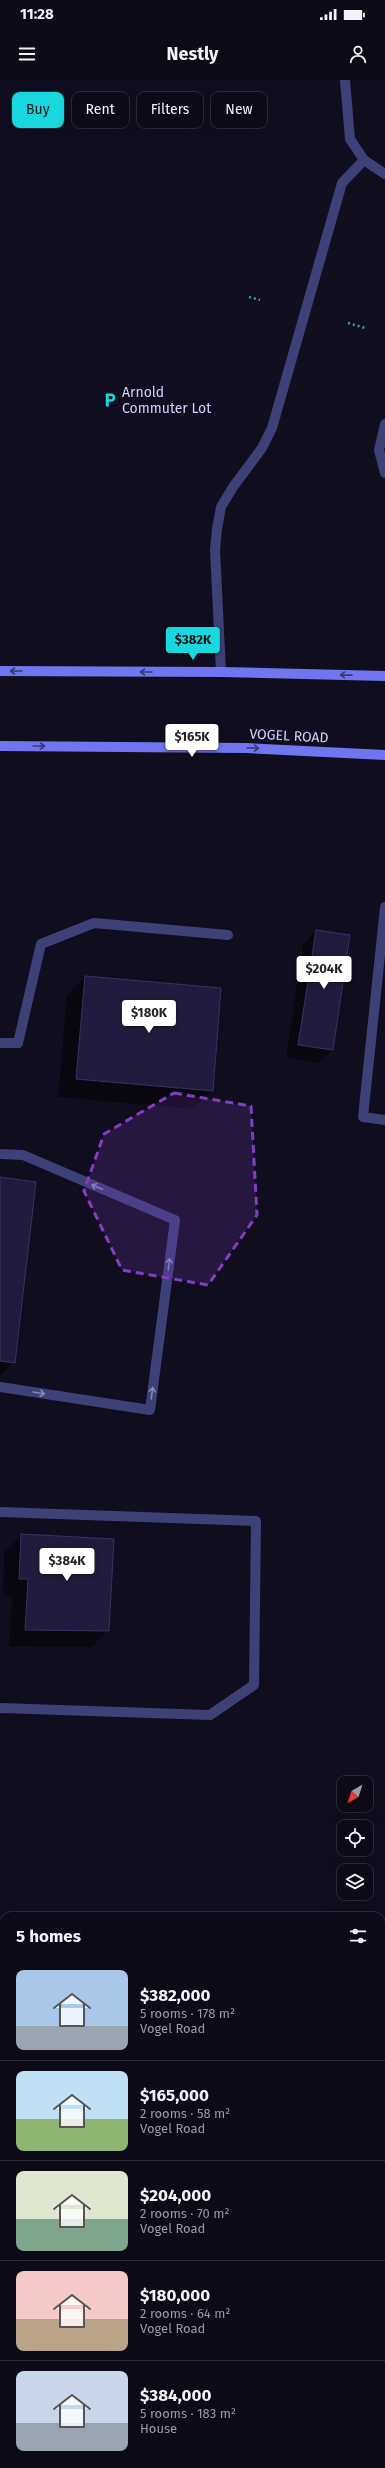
<!DOCTYPE html>
<html lang="en">
<head>
<meta charset="utf-8">
<style>
	body { margin:0; font-family:"Fira Sans",sans-serif; background:#15131f; color:#f1f3f6; height:100vh; display:flex; flex-direction:column; font-size:15px; white-space:nowrap }
	* { box-sizing:border-box; margin:0 }
	p { font-size:13px; color:#9a9aa1 }
	.icon { flex:none; width:22px; height:22px; fill:none; stroke:currentColor; stroke-width:2; stroke-linecap:round; stroke-linejoin:round }
	.map { position:relative; flex:1; overflow:hidden }
	.details { position:absolute; left:0px; top:1832px; width:385px; height:556px; display:flex; flex-direction:column; background:#0c0a16; border-radius:12px 12px 0 0; box-shadow:0 4px 16px #0002,0 0 0 1px #2c2b35 }
	.details>* { flex:none }
	.top-card { position:absolute; left:12px; top:12px; width:361px; height:36px; display:flex; gap:8px }
	.needle { width:26px; rotate:219deg }
	.tools { position:absolute; left:337px; top:1696px; display:grid; gap:8px }
	.tools a { display:grid; place-items:center; width:36px; height:36px; border-radius:8px; background:#0c0a16; box-shadow:0 4px 16px #0002,0 0 0 1px #2c2b35; font-size:20px }
	.price { position:absolute; translate:-50% -34px; padding:0 9px; border-radius:4px; background:#fff; color:#222; font-size:13px; line-height:26px; filter:drop-shadow(0 1px 2px #0008) }
	.price::after { content:''; position:absolute; left:50%; top:24px; width:12px; height:9px; margin-left:-6px; background:inherit; clip-path:polygon(0 0,100% 0,50% 100%) }
	.price.current { background:#18d7de; color:#111 }
	ul { padding:0; list-style:none }
	li { display:flex; align-items:center; gap:12px; height:100px; padding:0 16px }
	li+li { border-top:1px solid #2c2b35 }
	li span { display:grid; place-items:center; flex:none; width:112px; height:80px; border-radius:8px; color:#555 }
	li>.icon { margin-inline-start:auto }
	span .icon { width:48px; height:48px; fill:#fffc; stroke-width:1 }
	li b { font-size:17px }
	h2 { display:flex; justify-content:space-between; align-items:center; height:48px; padding:0 16px; font-size:17px }
	.tag { padding:0 14px; border-radius:8px; background:#0c0a16; box-shadow:0 4px 16px #0002,0 0 0 1px #2c2b35; font-size:14px; line-height:36px }
	.tag.current { background:#18d7de; color:#111 }
	.status { display:flex; justify-content:space-between; align-items:center; height:28px; padding:0 20px; background:#0c0a16; direction:ltr }
	.status svg { height:11px; fill:currentColor }
	header { display:flex; justify-content:space-between; align-items:center; height:52px; padding:0 16px; background:#0c0a16; font-size:18px; font-weight:700 }
	.map>svg:first-child { display:block }
</style>
</head>
<body>
<div class="status"><b>11:28</b><svg viewBox="0 0 49 12"><path d="M0 12V9h3v3zM5 12V6h3v6zM10 12V3h3v9zM15 12V0h3v12zM26 1h20v11H26zM47 4h2v5h-2z"/></svg></div>
<header><svg class="icon" aria-label="menu" viewBox="0 0 24 24"><path d="M4 6h16M4 12h16M4 18h16"/></svg>Nestly<svg class="icon" aria-label="person" viewBox="0 0 24 24"><circle cx="12" cy="8" r="4"/><path d="M4 21q1-7 8-7t8 7"/></svg></header>
<div class="map">
<svg width="385" height="2388" viewBox="0 0 385 2388">
	<rect width="100%" height="100%" fill="#100e1e"/>
	<path fill="#0007" d="M 316,851 L 332,970 L 319,983 L 286,977 L 303,864 Z
		M 85,897 L 212,1010 L 193,1029 L 58,1017 L 67,915 Z
		M 0,1099 L 14,1282 L 0,1296 Z
		M 21,1455 L 113,1460 L 108,1550 L 92,1567 L 9,1566 L 12,1516 L 3,1515 L 4,1472 Z
		M 385,2208 L 385,2262 L 381,2255 L 381,2210 Z
		M 4,2299 L 6,2384 L 0,2386 L 0,2300 Z
		M 227,2384 L 300,2384 L 302,2388 L 229,2388 Z"/>
	<path fill="#211c3d" stroke="#383166" d="M 316,850 L 350,855 L 333,970 L 298,965 Z
		M 85,896 L 221,908 L 213,1011 L 76,999 Z
		M 0,1097 L 36,1102 L 15,1283 L 0,1281 Z
		M 21,1454 L 114,1459 L 109,1551 L 25,1550 L 28,1499 L 19,1499 Z
		M 385,2207 L 385,2225 L 381,2217 L 381,2209 Z
		M 4,2298 L 4,2377 L 0,2379 L 0,2299 Z
		M 246,2384 L 301,2384 L 303,2388 L 248,2388 Z"/>
	<g fill="none" stroke-linecap="round" stroke-linejoin="round">
		<path stroke="#3aa497" stroke-width="2.5" stroke-dasharray="2 3" stroke-linecap="butt" d="M 249,217 L 260,220
			M 348,243 L 365,248"/>
		<path stroke="#3e4078" stroke-width="10" d="M 385,344 L 379,370 L 385,393
			M 221,592 L 215,470 L 217,449 L 221,427 L 233,407 L 262,368 L 272,348 L 342,103 L 364,80
			M 385,827 L 363,1037 L 385,1040
			M 0,963 L 18,963 L 41,864 L 94,843 L 228,855
			M 0,1074 L 23,1075 L 175,1140 L 150,1330 L 0,1307
			M 0,1432 L 256,1441 L 254,1605 L 210,1635 L 0,1628"/>
		<path stroke="#3e4078" stroke-width="10" d="M 345,0 L 350,59 L 364,80 L 385,94
			M 381,2119 L 385,2119
			M 376,2384 L 378,2388"/>
		<path stroke="#3e4078" stroke-width="10" d="M 0,2093 L 4,2102
			M 126,2384 L 127,2388"/>
		<path stroke="#7176f0" stroke-width="10" d="M 0,591 L 221,592 L 385,596
			M 0,666 L 246,668 L 385,675"/>
	</g>
	<defs><path id="oneway-shaft" d="M-6 0H5M1.5-3L5.5 0L1.5 3" fill="none" stroke-width="1.6" stroke-linecap="round" stroke-linejoin="round"/></defs>
	<g stroke="#373872">
		<use href="#oneway-shaft" transform="translate(16 591) rotate(-180)"/>
		<use href="#oneway-shaft" transform="translate(146 592) rotate(-180)"/>
		<use href="#oneway-shaft" transform="translate(346 595) rotate(-179)"/>
		<use href="#oneway-shaft" transform="translate(39 666)"/>
		<use href="#oneway-shaft" transform="translate(253 668) rotate(3)"/>
	</g>
	<g stroke="#8888b9">
		<use href="#oneway-shaft" transform="translate(97 1107) rotate(-157)"/>
		<use href="#oneway-shaft" transform="translate(169 1184) rotate(-82)"/>
		<use href="#oneway-shaft" transform="translate(39 1313) rotate(9)"/>
		<use href="#oneway-shaft" transform="translate(152 1313) rotate(-82)"/>
	</g>
	<path fill="#843cc5" fill-opacity="0.2" stroke="#843cc5" stroke-width="3" stroke-dasharray="8 5" stroke-linejoin="round" d="M 174,1013 L 251,1026 L 257,1135 L 208,1205 L 122,1190 L 84,1111 L 104,1054 Z"/>
	<defs>
		<g id="parking-bare" transform="scale(1.2)"><path d="M-3.5-5.5H1a3.5 3.5 0 0 1 0 7H-1V5.5H-3.5ZM-1-3.4V-.6H.8a1.4 1.4 0 0 0 0-2.8Z" fill="#18d7de" stroke="#100e1e" stroke-width="2.5" paint-order="stroke"/></g>
	</defs>
	<g fill-rule="evenodd">
		<use href="#parking-bare" x="110" y="320"/>
	</g>
	<g text-anchor="middle" dominant-baseline="central" stroke-width="3" stroke-linejoin="round" paint-order="stroke">
		<g font-size="14" fill="#d2d0fa" stroke="#100e1e" text-anchor="start">
			<text x="122" y="312">Arnold<tspan x="122" dy="16">Commuter Lot</tspan></text>
		</g>
		<g font-size="14" fill="#d2d0fa" stroke="#100e1e">
			<text transform="translate(289 656) rotate(3)">VOGEL ROAD</text>
		</g>
	</g>
</svg>
<div class="tools">
<a><svg class="needle" viewBox="-14 -14 28 28"><path d="M0-13l5 13h-10z" fill="#e53935"/><path d="M0 13l5-13h-10z" fill="#9a9aa1"/></svg></a>
<a><svg class="icon" aria-label="locate" viewBox="0 0 24 24"><circle cx="12" cy="12" r="6"/><path d="M12 2v4M12 18v4M2 12h4M18 12h4"/></svg></a>
<a><svg class="icon" aria-label="layers" viewBox="0 0 24 24"><path d="M12 4l9 5-9 5-9-5zM3 14l9 5 9-5"/></svg></a>
</div>
<b class="price current" style="left:193px;top:581px">$382K</b>
<b class="price" style="left:192px;top:678px">$165K</b>
<b class="price" style="left:324px;top:910px">$204K</b>
<b class="price" style="left:149px;top:954px">$180K</b>
<b class="price" style="left:67px;top:1502px">$384K</b>
<div class="top-card">
<a class="tag current">Buy</a>
<a class="tag">Rent</a>
<a class="tag">Filters</a>
<a class="tag">New</a>
</div>
<section class="details">
<h2>5 homes<svg class="icon" aria-label="filters" viewBox="0 0 24 24"><path d="M4 7h16M4 17h16"/><circle cx="9" cy="7" r="2"/><circle cx="15" cy="17" r="2"/></svg></h2>
<ul>
<li><span style="background:linear-gradient(#a9c7e8 70%,#9aa5b1 0)"><svg class="icon" aria-label="home" viewBox="0 0 24 24"><path d="M3 11l9-7 9 7M6 9v11h12V9"/></svg></span><div><b>$382,000</b><p>5 rooms · 178 m²</p><p>Vogel Road</p></div></li>
<li><span style="background:linear-gradient(#bfe0f5 60%,#8fb573 0)"><svg class="icon" aria-label="home" viewBox="0 0 24 24"><path d="M3 11l9-7 9 7M6 9v11h12V9"/></svg></span><div><b>$165,000</b><p>2 rooms · 58 m²</p><p>Vogel Road</p></div></li>
<li><span style="background:linear-gradient(#dfe7d0 60%,#7fa58c 0)"><svg class="icon" aria-label="home" viewBox="0 0 24 24"><path d="M3 11l9-7 9 7M6 9v11h12V9"/></svg></span><div><b>$204,000</b><p>2 rooms · 70 m²</p><p>Vogel Road</p></div></li>
<li><span style="background:linear-gradient(#f6c9c9 60%,#b9a48a 0)"><svg class="icon" aria-label="home" viewBox="0 0 24 24"><path d="M3 11l9-7 9 7M6 9v11h12V9"/></svg></span><div><b>$180,000</b><p>2 rooms · 64 m²</p><p>Vogel Road</p></div></li>
<li><span style="background:linear-gradient(#c9d6e8 65%,#9aa5b1 0)"><svg class="icon" aria-label="home" viewBox="0 0 24 24"><path d="M3 11l9-7 9 7M6 9v11h12V9"/></svg></span><div><b>$384,000</b><p>5 rooms · 183 m²</p><p>House</p></div></li>
</ul>
</section>
</div>
</body>
</html>
